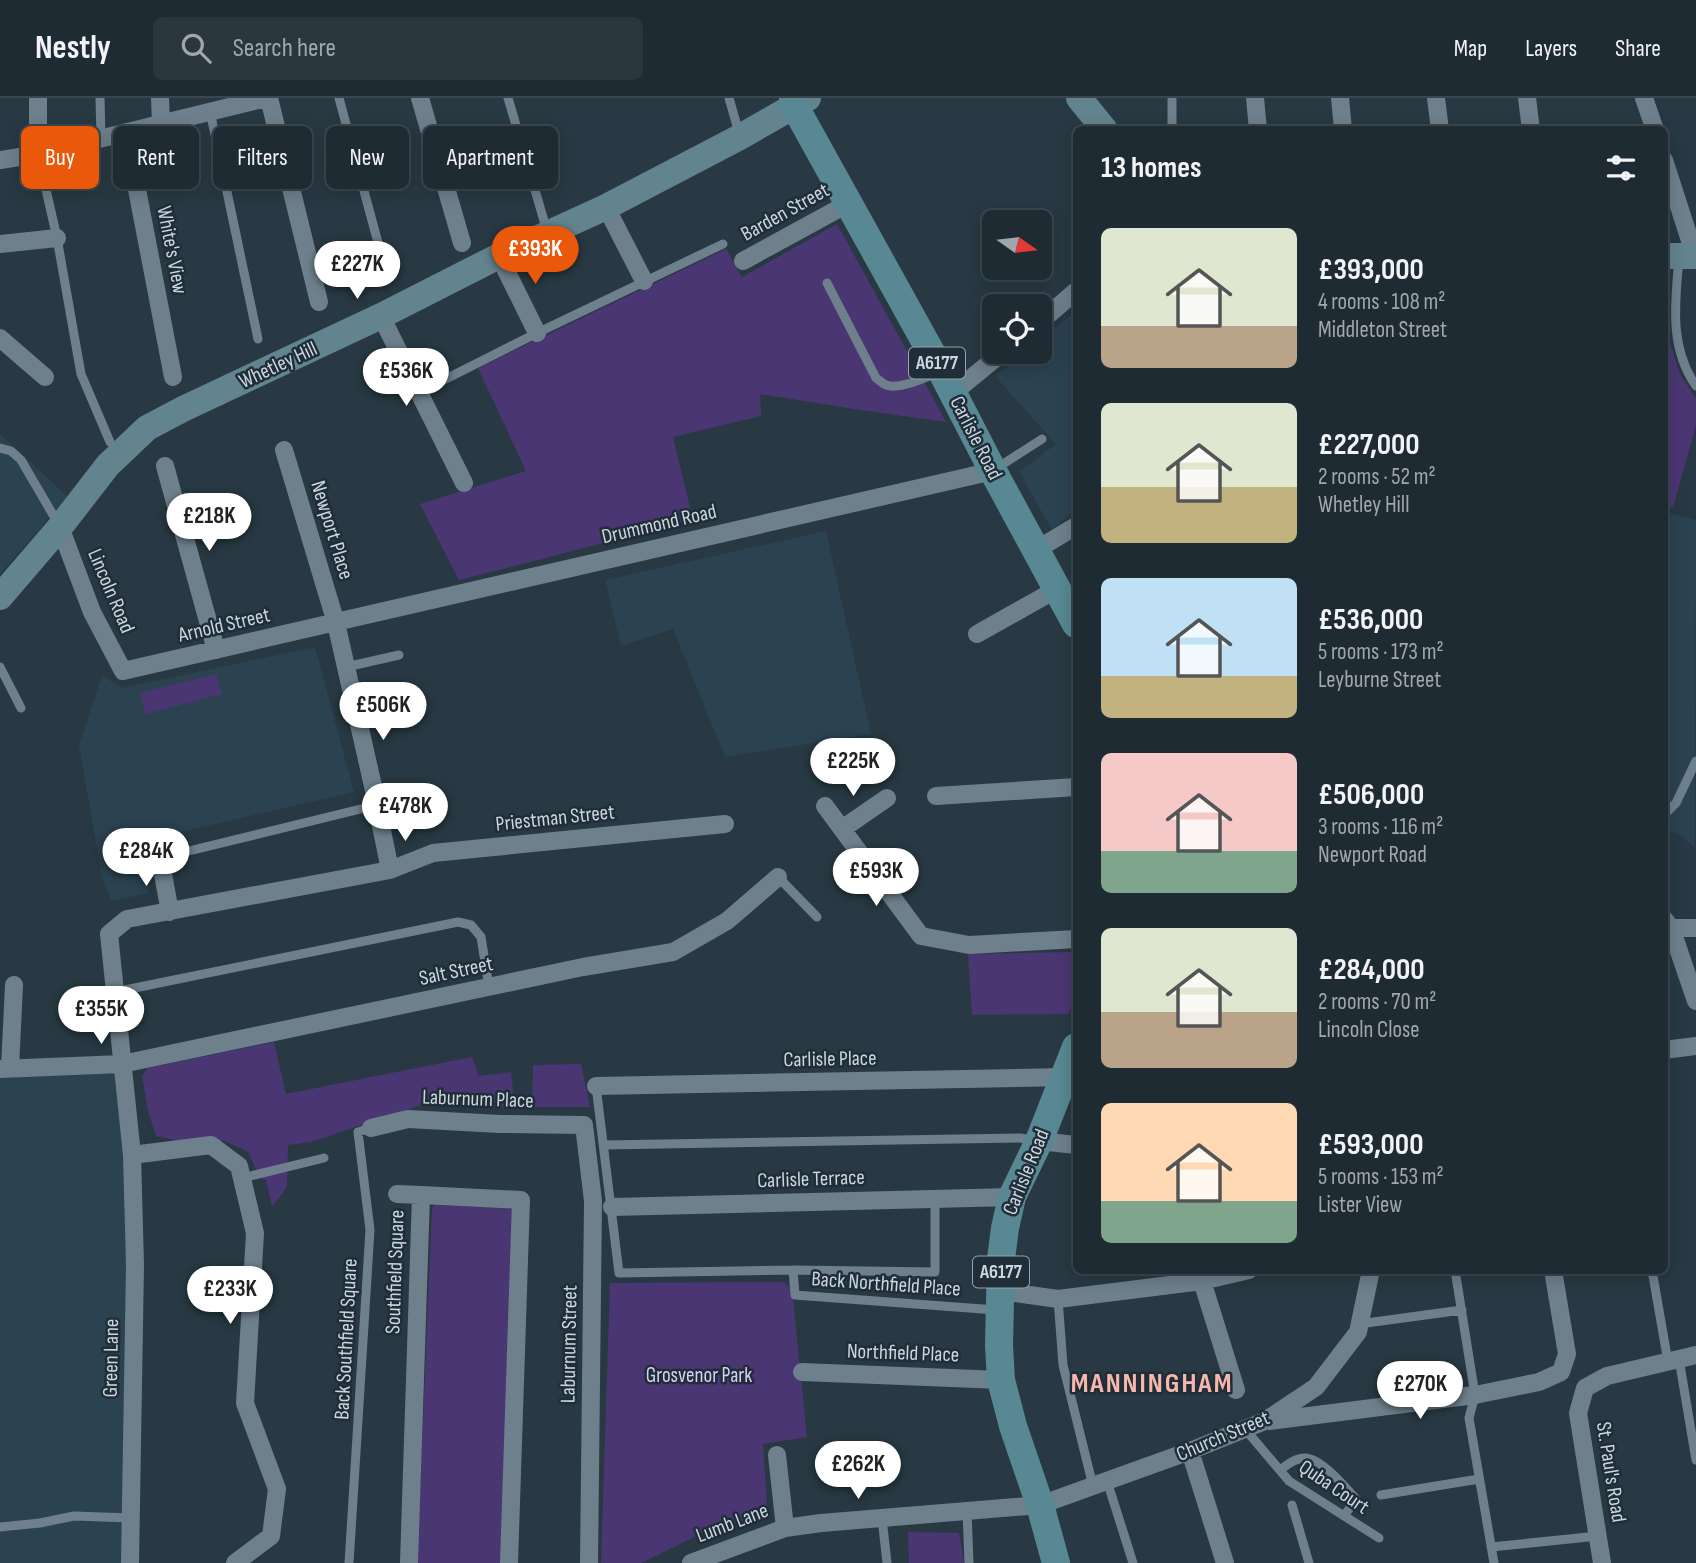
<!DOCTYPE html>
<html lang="en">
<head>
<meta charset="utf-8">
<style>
	body { margin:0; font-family:"Sofia Sans Condensed",sans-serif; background:#2b373e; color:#f1f3f6; height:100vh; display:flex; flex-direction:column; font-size:26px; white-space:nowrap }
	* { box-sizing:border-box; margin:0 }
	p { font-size:23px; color:#a1a7ac }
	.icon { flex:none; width:38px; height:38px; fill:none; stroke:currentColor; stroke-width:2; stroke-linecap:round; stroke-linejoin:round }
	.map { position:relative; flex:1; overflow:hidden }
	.drawer { position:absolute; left:1073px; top:28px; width:595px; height:1148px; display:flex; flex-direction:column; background:#1e2b32; border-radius:10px; box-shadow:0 4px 18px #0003,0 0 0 2px #3c474d }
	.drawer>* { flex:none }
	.guide { position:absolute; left:21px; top:28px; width:665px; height:63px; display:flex; gap:14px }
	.needle { width:46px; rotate:104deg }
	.fabs { position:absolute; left:982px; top:112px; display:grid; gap:14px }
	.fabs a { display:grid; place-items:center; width:70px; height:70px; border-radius:10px; background:#1e2b32; box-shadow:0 4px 18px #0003,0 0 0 2px #3c474d; font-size:35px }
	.price { position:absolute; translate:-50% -60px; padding:0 16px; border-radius:24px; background:#fff; color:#222; font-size:23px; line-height:46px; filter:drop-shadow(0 2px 4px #0008) }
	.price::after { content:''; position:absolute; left:50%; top:42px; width:21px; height:16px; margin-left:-10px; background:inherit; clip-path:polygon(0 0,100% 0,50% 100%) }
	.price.on { background:#ea580c; color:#fff }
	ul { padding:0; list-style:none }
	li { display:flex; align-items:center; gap:21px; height:175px; padding:0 28px }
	li span { display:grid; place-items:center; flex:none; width:196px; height:140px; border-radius:10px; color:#555 }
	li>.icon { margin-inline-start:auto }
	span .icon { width:84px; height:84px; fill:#fffc; stroke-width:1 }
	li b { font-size:30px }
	h2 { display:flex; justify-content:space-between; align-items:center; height:84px; padding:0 28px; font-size:30px }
	.pill { padding:0 24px; border-radius:10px; background:#1e2b32; box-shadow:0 4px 18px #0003,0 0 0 2px #3c474d; font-size:24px; line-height:63px }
	.pill.on { background:#ea580c; color:#fff }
	header { display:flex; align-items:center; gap:42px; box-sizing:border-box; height:98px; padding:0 35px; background:#1e2b32; border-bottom:2px solid #3c474d }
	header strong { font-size:33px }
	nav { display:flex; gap:38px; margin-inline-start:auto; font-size:24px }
	.search { width:490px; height:63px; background:#2b373e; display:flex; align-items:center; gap:18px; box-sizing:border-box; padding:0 24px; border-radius:10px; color:#a1a7ac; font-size:26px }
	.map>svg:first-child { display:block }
</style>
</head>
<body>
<header>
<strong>Nestly</strong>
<div class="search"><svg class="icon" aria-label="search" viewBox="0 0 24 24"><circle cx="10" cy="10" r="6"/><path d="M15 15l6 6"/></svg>Search here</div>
<nav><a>Map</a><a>Layers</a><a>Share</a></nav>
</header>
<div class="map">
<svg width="1696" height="1465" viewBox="0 0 1696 1465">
	<rect width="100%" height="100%" fill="#283943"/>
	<path fill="#2b4251" d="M 1076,213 L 1076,411 L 1052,432 L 1019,374 L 1056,346 L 995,278 L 1025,254 L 1040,254 L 1040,242 Z
		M 0,336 L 68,399 L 0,476 Z
		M 1664,414 L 1696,422 L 1695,750 L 1680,737 L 1670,733 L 1664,727 Z
		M 826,433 L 871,636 L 725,659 L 673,531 L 621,548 L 605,482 Z
		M 315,549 L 354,694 L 141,743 L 149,795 L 111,803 L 102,778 L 79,648 L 102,577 L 121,590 Z
		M 115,972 L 124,1059 L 128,1221 L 124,1465 L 0,1465 L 0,974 Z"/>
	<path fill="#4b3674" d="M 837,126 L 946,324 L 854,311 L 760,296 L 761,318 L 673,339 L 693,422 L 459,482 L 420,406 L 526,373 L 478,270 L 726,151 L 742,179 Z
		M 1664,210 L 1666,210 L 1671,248 L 1680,276 L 1696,301 L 1696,327 L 1673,410 L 1664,408 Z
		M 216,576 L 222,596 L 145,616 L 140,595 Z
		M 1076,854 L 1073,908 L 1068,916 L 972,917 L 968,856 Z
		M 274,944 L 286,996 L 472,959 L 479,978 L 511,974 L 515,1010 L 421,1007 L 311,1044 L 288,1047 L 287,1089 L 272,1109 L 266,1082 L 260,1080 L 248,1054 L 225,1043 L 181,1043 L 156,1038 L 148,1013 L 142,978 L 148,970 Z
		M 581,966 L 590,1009 L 532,1009 L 533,967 Z
		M 434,1107 L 516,1111 L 503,1465 L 417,1465 L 432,1111 Z
		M 784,1184 L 792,1192 L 807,1339 L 763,1346 L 768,1420 L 711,1431 L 641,1465 L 601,1465 L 610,1185 Z
		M 908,1434 L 959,1435 L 964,1464 L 963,1465 L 909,1465 Z"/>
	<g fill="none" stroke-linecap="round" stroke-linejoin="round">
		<path stroke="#6e808c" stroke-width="9" d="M 100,0 L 101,40
			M 339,0 L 384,167
			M 508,0 L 547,133
			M 729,0 L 739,35
			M 210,13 L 258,241
			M 1172,32 L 1172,0
			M 38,56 L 57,140 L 81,276 L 110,344
			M 1679,160 C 1675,204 1669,250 1696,288
			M 827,185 L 876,280 C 879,282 882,285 886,287 C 899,292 924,280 937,275
			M 420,294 L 537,235 L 723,146
			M 0,350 L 11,353 L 21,362 L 59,427
			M 997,370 L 1042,341
			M 0,569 L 21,610
			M 346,569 L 399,557
			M 1664,717 L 1676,705 L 1696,663
			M 160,760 L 377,707
			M 778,779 L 817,819
			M 115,894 L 458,824 L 471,827 L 481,839 L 489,889
			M 596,988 L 619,1175 L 793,1172 L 935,1174 L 935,1100
			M 604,1047 L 1020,1040 L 1033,1042
			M 242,1080 L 324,1060
			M 793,1172 L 795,1197 L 996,1212
			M 1455,1172 L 1475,1297 L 1469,1320 L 1494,1465
			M 1652,1172 L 1668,1264
			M 1058,1201 L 1063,1267 L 1093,1388
			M 1359,1226 L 1462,1212
			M 1679,1261 L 1696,1362
			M 1245,1331 L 1289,1383 L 1379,1440
			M 1280,1372 C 1287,1367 1295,1360 1305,1360 C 1321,1360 1345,1389 1356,1401 L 1344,1418
			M 1107,1383 L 1133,1465
			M 1381,1397 L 1479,1381
			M 1292,1407 L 1309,1465
			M 967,1413 L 969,1465
			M 882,1420 L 887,1465
			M 0,1429 L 40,1425 L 74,1418 L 131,1420
			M 1491,1449 L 1598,1438
			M 349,1465 L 370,1132 L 358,1034 L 371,1030"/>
		<path stroke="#6e808c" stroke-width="18" d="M 38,0 L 38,56
			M 160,0 L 161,26
			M 269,0 L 319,204
			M 420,0 L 462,145
			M 1255,0 L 1258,32
			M 1340,0 L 1343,32
			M 1436,0 L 1440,32
			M 1527,0 L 1531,32
			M 1644,0 L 1655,32
			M 126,34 L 173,279
			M 0,62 L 38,56 L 266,0
			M 1664,62 L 1695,158
			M 606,109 L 644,183
			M 0,146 L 57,140
			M 499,158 L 537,235
			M 743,163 L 849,105
			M 381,218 L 464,385
			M 1040,224 L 1076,193
			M 0,240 L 45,279
			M 953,295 L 1003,254
			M 284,352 L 336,525 L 373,688 L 390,772
			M 165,368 L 216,552
			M 60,429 L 92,514 L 123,573 L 993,373
			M 1036,452 L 1076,428
			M 977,536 L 1057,491
			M 936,698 L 1076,689
			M 825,708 L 921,838 L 969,847 L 1076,841
			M 842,731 L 887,700
			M 160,760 L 170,814
			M 1664,821 L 1671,830 L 1696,903
			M 1671,830 L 1696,830
			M 1664,952 L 1696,948
			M 10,970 L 14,887
			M 0,971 L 122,966 L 583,869 L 673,854 L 727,823 L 778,779
			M 596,988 L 1064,979
			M 371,1030 L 408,1021 L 500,1026 L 584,1027 L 593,1103 L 589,1465
			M 1039,1043 L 1076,1047
			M 132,1057 L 211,1047 L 239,1068 L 255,1135 L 245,1305 L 277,1391 L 271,1438 L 235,1465
			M 397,1096 L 421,1097
			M 612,1109 L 1012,1099
			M 1202,1183 L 1236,1292
			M 1000,1193 L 1058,1201 L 1202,1183 L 1249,1172
			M 802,1274 L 1001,1282
			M 1269,1323 L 1475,1297 L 1539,1284 L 1561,1274 L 1567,1256 L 1553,1172
			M 1190,1353 L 1225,1465
			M 777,1357 L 785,1430
			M 130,1465 L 135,1167 L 132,1057 L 109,836 L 127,821 L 390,772 L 433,755 L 725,726
			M 409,1465 L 421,1097 L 521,1102 L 509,1465
			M 691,1465 L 785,1430 L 821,1425 L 1040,1407 L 1190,1353 L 1265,1323 L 1316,1289 L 1358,1234 L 1371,1172
			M 1602,1465 L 1578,1315 L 1585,1290 L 1607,1278 L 1696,1257"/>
		<path stroke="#62848f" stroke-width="26" d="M 1079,0 L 1105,32
			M 1664,158 L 1696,158
			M 0,499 L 60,429 L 108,367 L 147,330 L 183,311 L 381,218 L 499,158 L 606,109 L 740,39 L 808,0"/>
		<path stroke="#578893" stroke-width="28" d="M 793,0 L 794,7 L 942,274 L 993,373 L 1076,526
			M 1056,1465 L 1040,1407 L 1013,1328 L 1001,1282 L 999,1247 L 1001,1161 L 1005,1130 L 1012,1099 L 1039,1043 L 1076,949"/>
	</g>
	<g text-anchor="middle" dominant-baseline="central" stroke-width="5" stroke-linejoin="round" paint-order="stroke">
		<g fill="#1f2e39" stroke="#98a4ab" stroke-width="2">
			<rect x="909" y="249.5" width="56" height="31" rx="5"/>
			<rect x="973" y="1158.5" width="56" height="31" rx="5"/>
		</g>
		<g font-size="19" font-weight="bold" fill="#ccd6dc">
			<text x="937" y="265">A6177</text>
			<text x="1001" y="1174">A6177</text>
		</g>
		<g font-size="21" fill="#ccd6dc" stroke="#1f2e39">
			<text transform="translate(785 114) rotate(-29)">Barden Street</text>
			<text transform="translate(172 152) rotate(79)">White's View</text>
			<text transform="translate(278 267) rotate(-25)">Whetley Hill</text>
			<text transform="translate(976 340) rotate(63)">Carlisle Road</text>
			<text transform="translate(659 426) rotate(-13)">Drummond Road</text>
			<text transform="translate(332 432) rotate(73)">Newport Place</text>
			<text transform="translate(111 493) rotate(67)">Lincoln Road</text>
			<text transform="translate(224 527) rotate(-13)">Arnold Street</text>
			<text transform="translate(555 720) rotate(-6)">Priestman Street</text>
			<text transform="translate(456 873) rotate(-12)">Salt Street</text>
			<text transform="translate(830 961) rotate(-1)">Carlisle Place</text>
			<text transform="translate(478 1001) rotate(2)">Laburnum Place</text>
			<text transform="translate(1026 1074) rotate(-68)">Carlisle Road</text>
			<text transform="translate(811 1081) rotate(-2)">Carlisle Terrace</text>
			<text transform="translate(395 1174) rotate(-88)">Southfield Square</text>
			<text transform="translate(886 1186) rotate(4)">Back Northfield Place</text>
			<text transform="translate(346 1241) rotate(-87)">Back Southfield Square</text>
			<text transform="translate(569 1246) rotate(-89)">Laburnum Street</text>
			<text transform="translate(903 1255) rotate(2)">Northfield Place</text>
			<text transform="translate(111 1260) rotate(-89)">Green Lane</text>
			<text transform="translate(1223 1338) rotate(-23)">Church Street</text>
			<text transform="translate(1611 1374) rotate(81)">St. Paul's Road</text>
			<text transform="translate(1334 1389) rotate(34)">Quba Court</text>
			<text transform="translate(732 1425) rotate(-21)">Lumb Lane</text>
		</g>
		<g font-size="21" fill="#d9cff8" stroke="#1f2e39">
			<text x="699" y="1277">Grosvenor Park</text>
		</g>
		<g font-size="28" font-weight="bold" letter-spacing="2" fill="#f9b6ad" stroke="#1f2e39">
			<text x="1152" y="1285">MANNINGHAM</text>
		</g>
	</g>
</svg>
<div class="fabs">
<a><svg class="needle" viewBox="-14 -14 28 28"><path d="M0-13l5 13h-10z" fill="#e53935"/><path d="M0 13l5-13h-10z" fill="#a1a7ac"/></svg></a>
<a><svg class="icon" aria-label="locate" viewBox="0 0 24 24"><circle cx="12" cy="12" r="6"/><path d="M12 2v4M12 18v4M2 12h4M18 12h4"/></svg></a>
</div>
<b class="price on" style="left:535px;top:188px">£393K</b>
<b class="price" style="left:357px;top:203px">£227K</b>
<b class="price" style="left:406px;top:310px">£536K</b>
<b class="price" style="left:209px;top:455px">£218K</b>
<b class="price" style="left:383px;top:644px">£506K</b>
<b class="price" style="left:853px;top:700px">£225K</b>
<b class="price" style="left:405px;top:745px">£478K</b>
<b class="price" style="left:146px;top:790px">£284K</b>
<b class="price" style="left:876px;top:810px">£593K</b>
<b class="price" style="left:101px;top:948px">£355K</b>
<b class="price" style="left:230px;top:1228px">£233K</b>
<b class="price" style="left:1420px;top:1323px">£270K</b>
<b class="price" style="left:858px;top:1403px">£262K</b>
<div class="guide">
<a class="pill on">Buy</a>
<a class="pill">Rent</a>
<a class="pill">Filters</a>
<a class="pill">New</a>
<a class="pill">Apartment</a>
</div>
<section class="drawer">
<h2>13 homes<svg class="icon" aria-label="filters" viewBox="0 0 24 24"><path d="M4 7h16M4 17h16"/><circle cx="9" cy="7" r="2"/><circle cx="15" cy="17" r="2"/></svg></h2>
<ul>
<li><span style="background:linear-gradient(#dfe7d0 70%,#b9a48a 0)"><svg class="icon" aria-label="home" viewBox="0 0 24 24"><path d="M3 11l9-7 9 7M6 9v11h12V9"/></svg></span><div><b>£393,000</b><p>4 rooms · 108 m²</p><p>Middleton Street</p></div></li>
<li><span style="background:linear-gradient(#dfe7d0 60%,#c2b280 0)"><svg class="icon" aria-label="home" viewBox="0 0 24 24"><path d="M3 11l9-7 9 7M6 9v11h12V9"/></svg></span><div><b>£227,000</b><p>2 rooms · 52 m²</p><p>Whetley Hill</p></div></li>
<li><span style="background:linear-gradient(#bfe0f5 70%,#c2b280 0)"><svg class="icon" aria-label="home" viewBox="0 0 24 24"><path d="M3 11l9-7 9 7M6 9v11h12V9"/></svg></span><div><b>£536,000</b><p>5 rooms · 173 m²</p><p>Leyburne Street</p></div></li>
<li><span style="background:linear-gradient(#f6c9c9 70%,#7fa58c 0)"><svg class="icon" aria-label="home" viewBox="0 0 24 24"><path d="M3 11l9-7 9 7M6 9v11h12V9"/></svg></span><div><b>£506,000</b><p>3 rooms · 116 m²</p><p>Newport Road</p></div></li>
<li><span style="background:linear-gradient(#dfe7d0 60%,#b9a48a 0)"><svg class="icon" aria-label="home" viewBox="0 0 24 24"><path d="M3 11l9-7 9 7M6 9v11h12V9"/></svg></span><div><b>£284,000</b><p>2 rooms · 70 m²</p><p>Lincoln Close</p></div></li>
<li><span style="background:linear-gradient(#ffd9b3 70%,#7fa58c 0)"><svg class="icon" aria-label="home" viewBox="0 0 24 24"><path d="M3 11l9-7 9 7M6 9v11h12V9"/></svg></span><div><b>£593,000</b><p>5 rooms · 153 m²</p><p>Lister View</p></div></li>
</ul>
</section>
</div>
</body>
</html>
